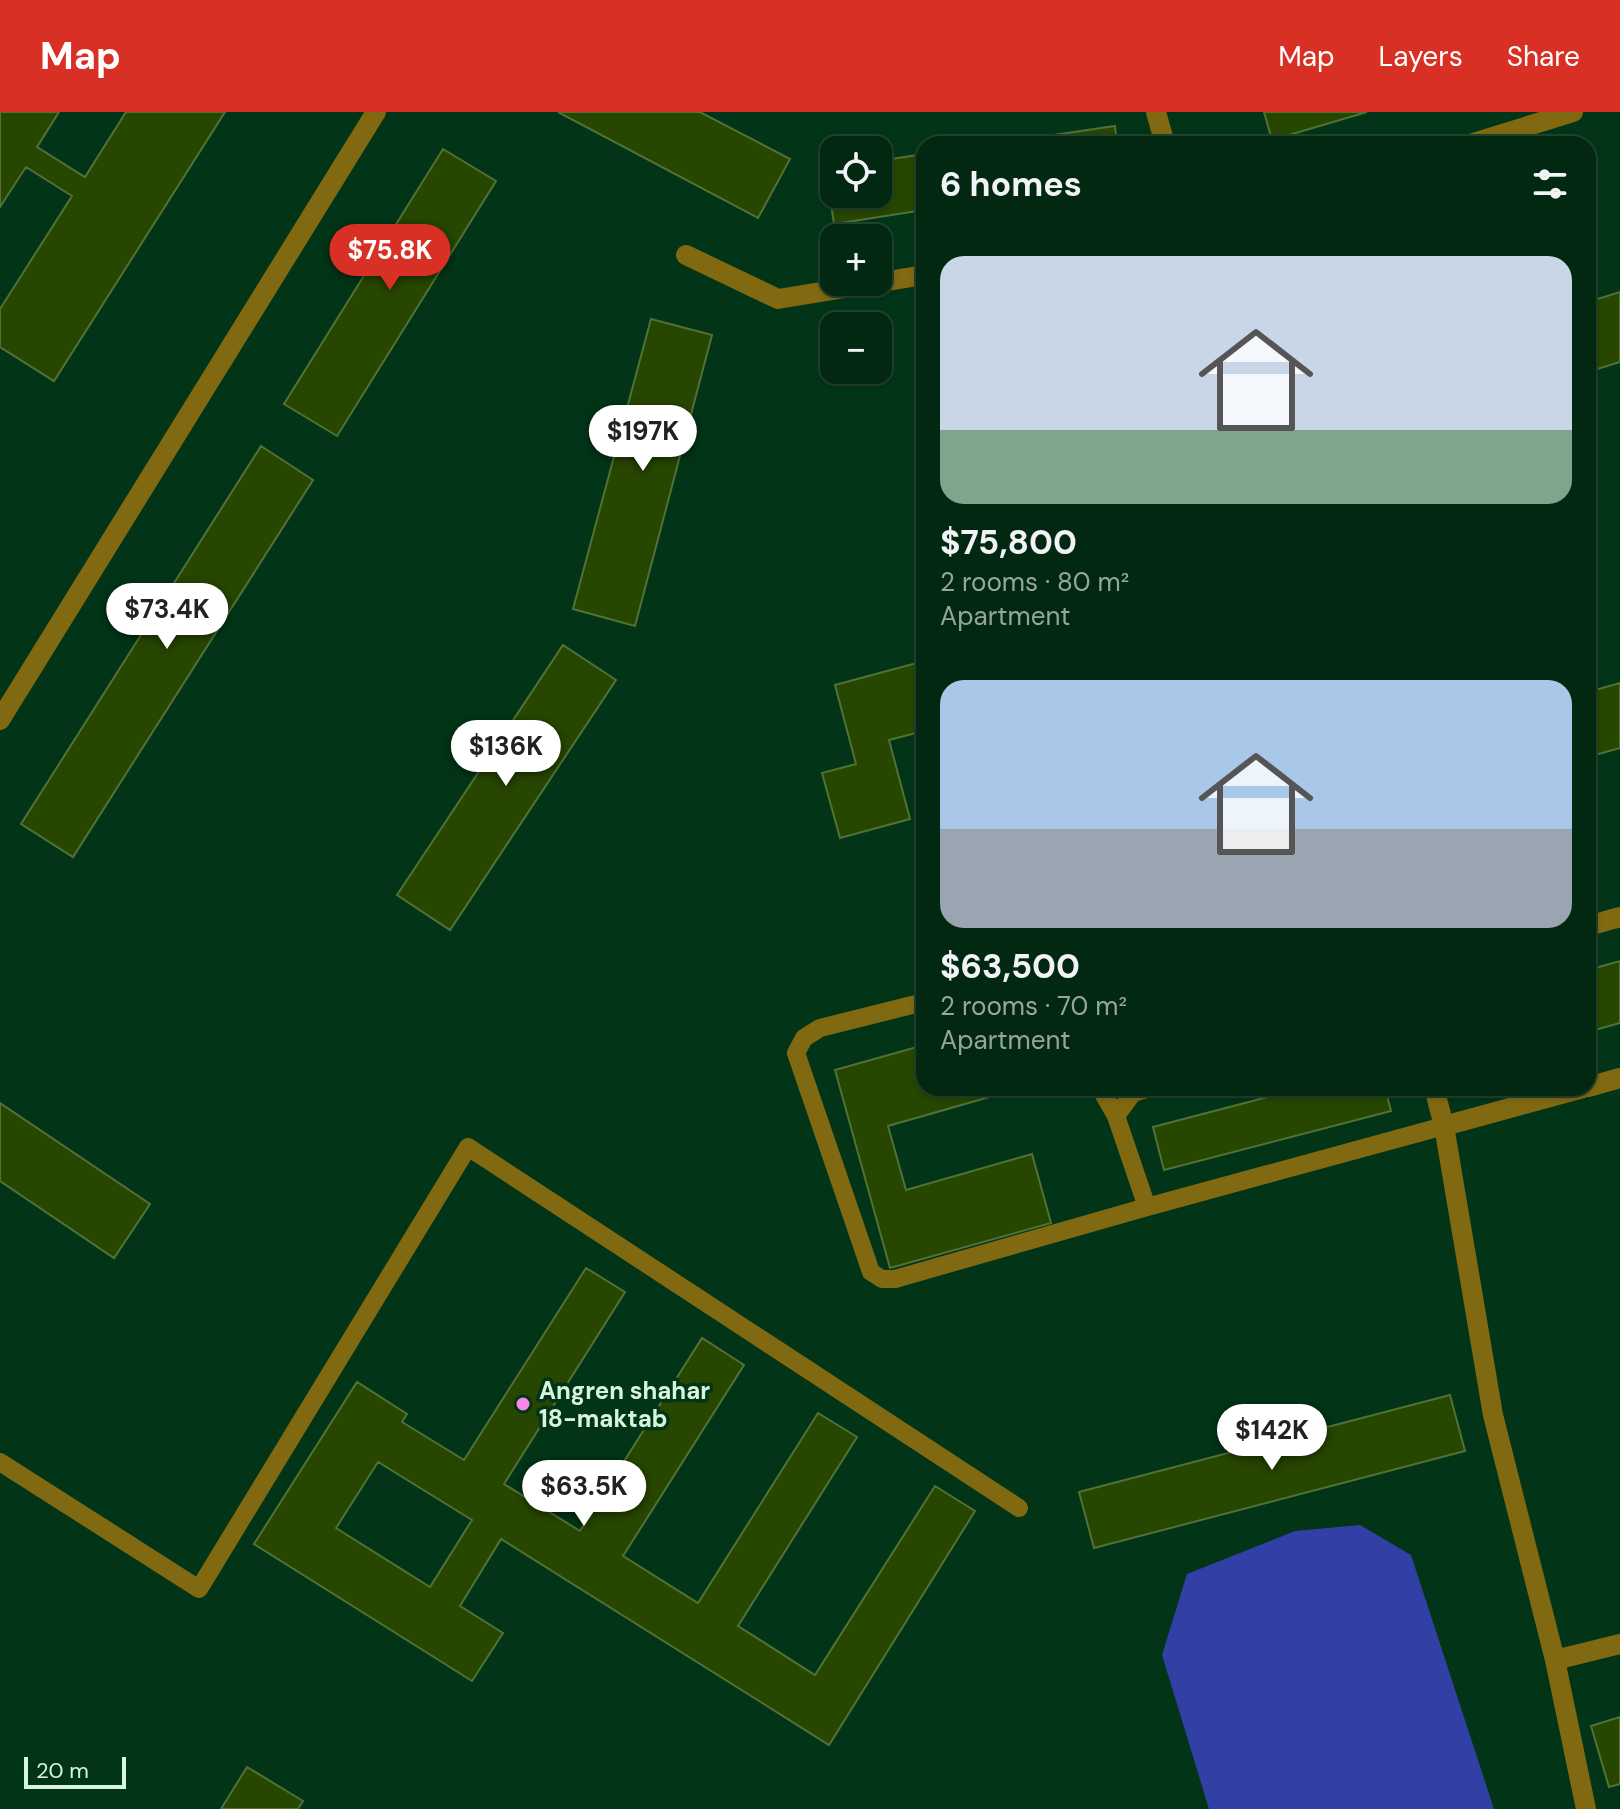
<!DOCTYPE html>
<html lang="en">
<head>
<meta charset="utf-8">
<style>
	body { margin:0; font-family:"DM Sans",sans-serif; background:#10341f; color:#f1f3f6; height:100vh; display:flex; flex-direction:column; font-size:30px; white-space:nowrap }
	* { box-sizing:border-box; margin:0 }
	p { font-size:26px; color:#96a69f }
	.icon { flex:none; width:44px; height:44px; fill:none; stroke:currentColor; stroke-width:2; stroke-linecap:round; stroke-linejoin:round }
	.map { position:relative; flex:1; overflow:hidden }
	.side { position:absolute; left:916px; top:24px; width:680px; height:960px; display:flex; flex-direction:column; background:#022811; border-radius:24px; box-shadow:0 2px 6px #0004,0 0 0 2px #234431 }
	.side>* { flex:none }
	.controls { position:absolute; left:820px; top:24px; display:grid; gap:16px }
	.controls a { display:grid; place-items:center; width:72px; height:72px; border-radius:16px; background:#022811; box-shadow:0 2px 6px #0004,0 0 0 2px #234431; font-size:40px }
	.scale { position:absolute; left:24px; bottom:20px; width:102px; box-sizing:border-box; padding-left:8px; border:4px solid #d6f5dc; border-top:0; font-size:22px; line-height:28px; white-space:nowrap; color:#d6f5dc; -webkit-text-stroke:6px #023517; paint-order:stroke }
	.price { position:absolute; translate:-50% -68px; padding:0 18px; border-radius:28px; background:#fff; color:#222; font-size:26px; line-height:52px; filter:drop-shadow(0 2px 4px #0008) }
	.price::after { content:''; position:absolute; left:50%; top:48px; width:24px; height:18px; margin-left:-12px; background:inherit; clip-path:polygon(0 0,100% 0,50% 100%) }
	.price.on { background:#d93025; color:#fff }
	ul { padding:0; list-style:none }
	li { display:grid; align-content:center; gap:16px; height:424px; padding:0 24px }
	li span { display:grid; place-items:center; height:248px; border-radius:24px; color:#555 }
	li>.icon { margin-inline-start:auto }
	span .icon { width:144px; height:144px; fill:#fffc; stroke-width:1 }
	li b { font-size:34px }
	h2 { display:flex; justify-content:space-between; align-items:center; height:96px; padding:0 24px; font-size:34px }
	header { display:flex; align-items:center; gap:48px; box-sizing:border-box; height:112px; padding:0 40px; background:#d93025; color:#fff }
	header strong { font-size:38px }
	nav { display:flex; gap:44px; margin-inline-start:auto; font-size:28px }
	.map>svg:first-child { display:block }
</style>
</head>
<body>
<header>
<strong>Map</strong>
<nav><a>Map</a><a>Layers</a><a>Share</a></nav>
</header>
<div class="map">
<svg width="1620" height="1697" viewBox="0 0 1620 1697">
	<rect width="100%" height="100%" fill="#023517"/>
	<path fill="#323fa4" d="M 1360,1413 L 1411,1443 L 1494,1697 L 1209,1697 L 1162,1543 L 1187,1462 L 1295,1419 Z"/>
	<path fill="#274600" stroke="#527136" stroke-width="2" fill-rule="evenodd" d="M 0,0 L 59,0 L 37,35 L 85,65 L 126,0 L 225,0 L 54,269 L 0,235 L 0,197 L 72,84 L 26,55 L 0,95 Z
		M 558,0 L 700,0 L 790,47 L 758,106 Z
		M 1264,0 L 1367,0 L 1272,28 Z
		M 1115,14 L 1117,32 L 993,32 Z
		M 443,37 L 496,69 L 337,324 L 284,292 Z
		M 924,42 L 924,98 L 834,112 L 826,57 L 834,56 L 834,82 L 878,82 L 878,49 Z
		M 1620,180 L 1620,250 L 1588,260 L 1588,190 Z
		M 651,207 L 712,223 L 635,514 L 573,497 Z
		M 261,334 L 313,368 L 73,745 L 21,712 Z
		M 563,533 L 616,568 L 450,818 L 397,783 Z
		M 924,549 L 924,619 L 889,628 L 910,707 L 840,726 L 822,661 L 856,652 L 835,573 Z
		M 1620,571 L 1620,636 L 1588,645 L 1588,580 Z
		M 1620,849 L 1620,911 L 1588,920 L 1588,858 Z
		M 924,933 L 924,976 L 1021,976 L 888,1014 L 906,1078 L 1032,1042 L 1051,1111 L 890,1156 L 835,958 Z
		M 1302,976 L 1385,976 L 1391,999 L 1164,1058 L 1153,1015 Z
		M 0,991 L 150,1092 L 114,1146 L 0,1069 Z
		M 586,1156 L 625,1180 L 504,1372 L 580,1419 L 702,1226 L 744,1253 L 623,1444 L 698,1491 L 818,1301 L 857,1325 L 738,1514 L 815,1563 L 935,1374 L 975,1399 L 829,1633 L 501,1427 L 460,1494 L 503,1521 L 472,1569 L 254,1432 L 357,1270 L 407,1302 L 402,1310 L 464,1348 ZM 378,1350 L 472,1408 L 430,1475 L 336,1416 Z
		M 1450,1283 L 1465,1339 L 1094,1436 L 1079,1380 Z
		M 1620,1605 L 1620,1672 L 1609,1675 L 1591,1614 Z
		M 247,1655 L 303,1689 L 298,1697 L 221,1697 Z"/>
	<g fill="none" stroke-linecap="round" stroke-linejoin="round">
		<path stroke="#816912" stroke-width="18" d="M 924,890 L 820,916 L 804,926 L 796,941 L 871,1160 L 882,1167 L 895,1167 L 1147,1095 L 1444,1014
			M 1100,976 L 1116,1004
			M 1147,1095 L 1116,1004 L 1133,981 L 1150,976
			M 0,1350 L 199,1477 L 468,1035 L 1019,1396"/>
		<path stroke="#816912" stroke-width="20" d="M 1156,0 L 1165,32
			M 1470,32 L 1573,0
			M 686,143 L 778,187 L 924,163
			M 0,608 L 376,0
			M 1588,814 L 1620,805
			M 1588,975 L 1620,966
			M 1434,976 L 1444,1014 L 1493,1303 L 1555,1548 L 1586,1697
			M 1444,1014 L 1583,976
			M 1555,1548 L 1620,1532"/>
	</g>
	<circle fill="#f888ea" stroke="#023517" stroke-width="3" cx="523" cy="1292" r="8"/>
	<g text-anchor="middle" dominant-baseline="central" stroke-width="7" stroke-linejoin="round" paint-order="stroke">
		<g font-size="24" font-weight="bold" fill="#d6f5dc" stroke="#023517" text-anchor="start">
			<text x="539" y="1278">Angren shahar<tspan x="539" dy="28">18-maktab</tspan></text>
		</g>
	</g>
</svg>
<div class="controls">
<a><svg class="icon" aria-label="locate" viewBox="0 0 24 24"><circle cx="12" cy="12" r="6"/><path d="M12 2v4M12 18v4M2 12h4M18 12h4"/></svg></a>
<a>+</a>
<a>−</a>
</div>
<div class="scale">20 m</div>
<b class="price on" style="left:390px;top:180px">$75.8K</b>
<b class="price" style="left:643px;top:361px">$197K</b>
<b class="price" style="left:167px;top:539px">$73.4K</b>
<b class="price" style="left:506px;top:676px">$136K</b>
<b class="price" style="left:1272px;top:1360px">$142K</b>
<b class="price" style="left:584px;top:1416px">$63.5K</b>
<section class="side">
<h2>6 homes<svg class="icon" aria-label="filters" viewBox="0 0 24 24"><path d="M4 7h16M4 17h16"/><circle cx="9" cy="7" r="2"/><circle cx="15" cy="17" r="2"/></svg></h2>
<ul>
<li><span style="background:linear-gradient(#c9d6e8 70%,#7fa58c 0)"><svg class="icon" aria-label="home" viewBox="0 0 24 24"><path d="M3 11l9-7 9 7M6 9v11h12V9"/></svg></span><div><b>$75,800</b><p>2 rooms · 80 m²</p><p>Apartment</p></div></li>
<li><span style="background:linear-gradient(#a9c7e8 60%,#9aa5b1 0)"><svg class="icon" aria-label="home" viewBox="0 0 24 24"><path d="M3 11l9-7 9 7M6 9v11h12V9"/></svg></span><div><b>$63,500</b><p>2 rooms · 70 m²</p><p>Apartment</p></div></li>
</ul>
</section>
</div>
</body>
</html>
